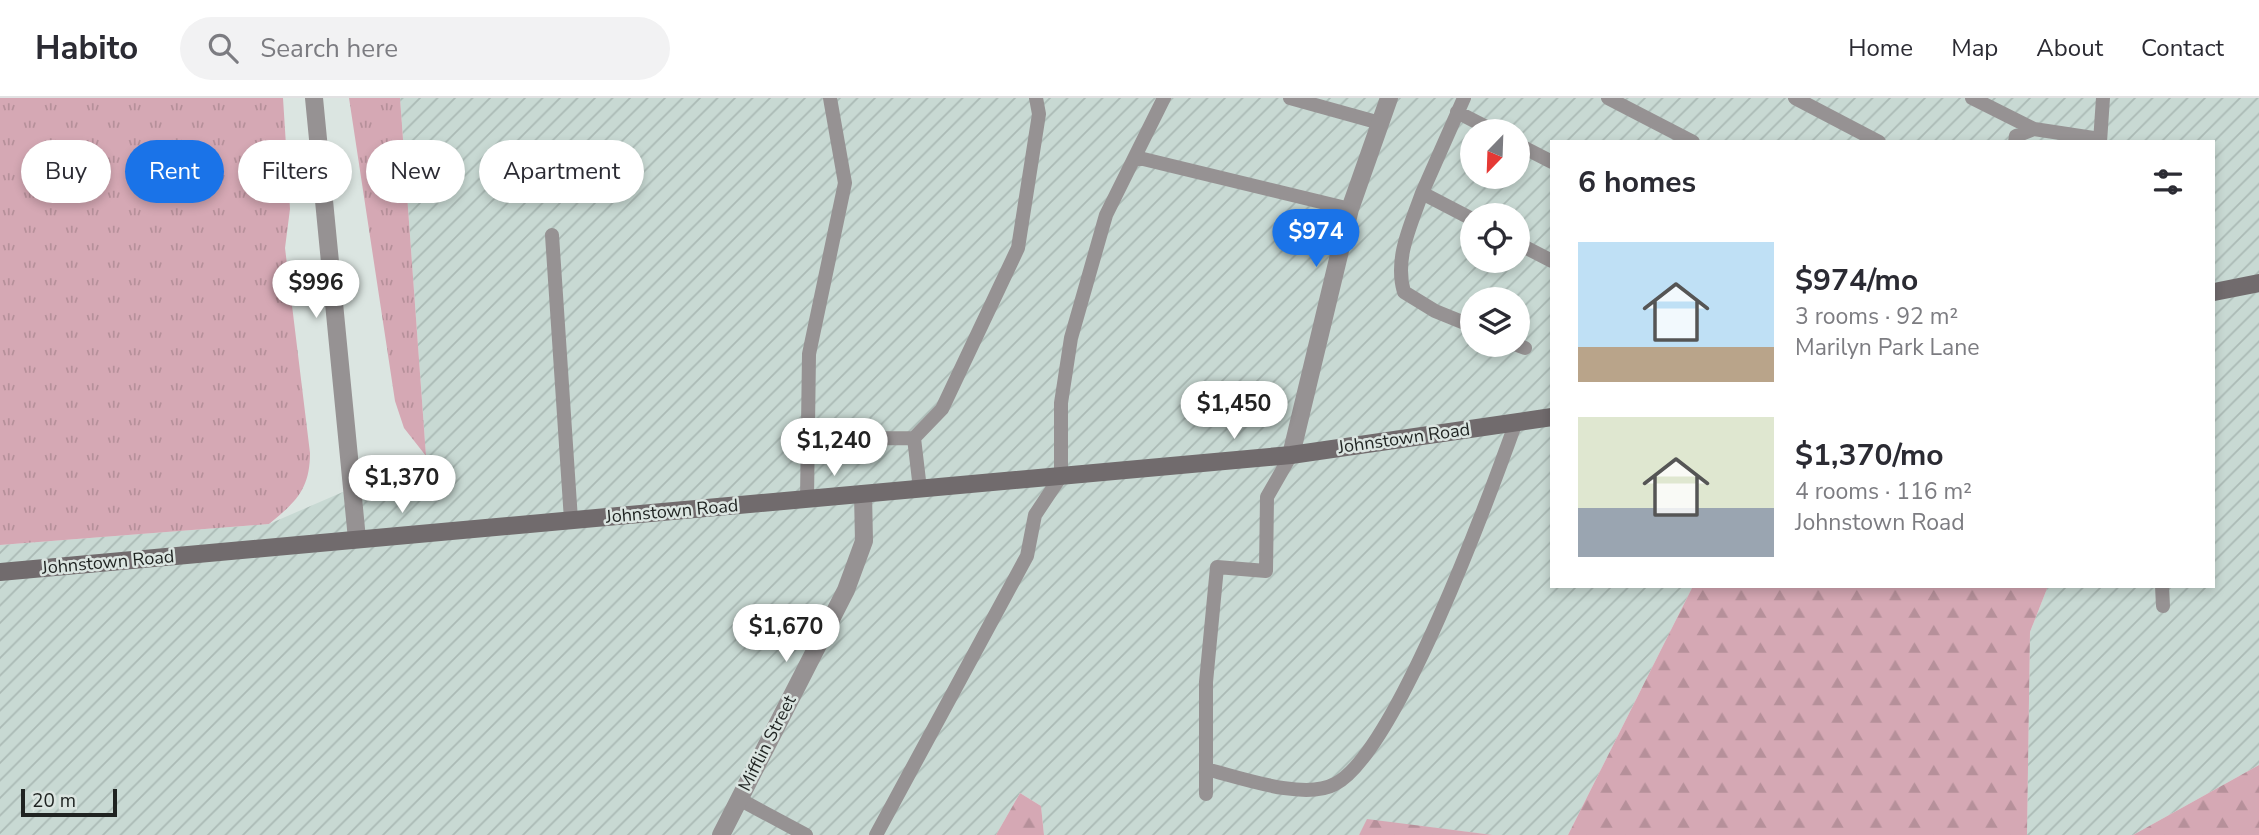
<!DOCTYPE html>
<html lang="en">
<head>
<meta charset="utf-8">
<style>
	body { margin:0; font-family:"Nunito Sans",sans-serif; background:#f2f2f3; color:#2b2b33; height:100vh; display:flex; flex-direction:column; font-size:26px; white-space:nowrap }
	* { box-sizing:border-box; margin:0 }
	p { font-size:23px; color:#7c7c81 }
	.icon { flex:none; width:38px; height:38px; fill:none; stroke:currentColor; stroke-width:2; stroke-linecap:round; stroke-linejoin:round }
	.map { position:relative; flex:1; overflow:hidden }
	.details { position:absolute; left:1550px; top:42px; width:665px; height:448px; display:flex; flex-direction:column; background:#fff; border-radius:0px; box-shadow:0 4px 10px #0003 }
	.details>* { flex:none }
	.banner { position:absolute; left:21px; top:42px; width:665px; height:63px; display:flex; gap:14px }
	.needle { width:46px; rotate:203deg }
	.buttons { position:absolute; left:1460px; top:21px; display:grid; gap:14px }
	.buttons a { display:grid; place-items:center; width:70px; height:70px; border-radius:50%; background:#fff; box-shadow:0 4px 10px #0003; font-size:35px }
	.scale { position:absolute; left:21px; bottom:18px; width:96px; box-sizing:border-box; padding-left:7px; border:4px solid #1f2321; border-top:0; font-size:19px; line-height:24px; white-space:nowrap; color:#1f2321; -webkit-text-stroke:5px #dbe5e1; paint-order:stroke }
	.price { position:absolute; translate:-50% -60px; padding:0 16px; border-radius:24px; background:#fff; color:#222; font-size:23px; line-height:46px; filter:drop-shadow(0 2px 4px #0008) }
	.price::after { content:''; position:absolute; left:50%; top:42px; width:21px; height:16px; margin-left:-10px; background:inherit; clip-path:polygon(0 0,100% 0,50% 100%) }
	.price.on { background:#1a73e8; color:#fff }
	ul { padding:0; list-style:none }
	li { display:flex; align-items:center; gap:21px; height:175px; padding:0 28px }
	li span { display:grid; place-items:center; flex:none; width:196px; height:140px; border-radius:0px; color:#555 }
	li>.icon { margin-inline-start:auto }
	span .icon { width:84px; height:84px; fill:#fffc; stroke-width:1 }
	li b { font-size:30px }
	h2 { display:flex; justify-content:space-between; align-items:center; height:84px; padding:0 28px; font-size:30px }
	.pill { padding:0 24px; border-radius:32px; background:#fff; box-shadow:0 4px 10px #0003; font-size:24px; line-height:63px }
	.pill.on { background:#1a73e8; color:#fff }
	header { display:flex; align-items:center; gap:42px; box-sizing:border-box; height:98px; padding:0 35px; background:#fff; border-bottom:2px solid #e1e1e2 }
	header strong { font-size:33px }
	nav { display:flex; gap:38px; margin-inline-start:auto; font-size:24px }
	.search { width:490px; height:63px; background:#f2f2f3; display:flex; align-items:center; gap:18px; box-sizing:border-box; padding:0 24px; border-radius:38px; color:#7c7c81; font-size:26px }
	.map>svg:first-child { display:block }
</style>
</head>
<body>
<header>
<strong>Habito</strong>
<div class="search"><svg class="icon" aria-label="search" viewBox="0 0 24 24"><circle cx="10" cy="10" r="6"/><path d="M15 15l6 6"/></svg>Search here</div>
<nav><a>Home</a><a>Map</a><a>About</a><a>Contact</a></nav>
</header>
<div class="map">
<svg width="2259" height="737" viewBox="0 0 2259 737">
	<defs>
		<pattern id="industrial-furrows" width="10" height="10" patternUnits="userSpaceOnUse" patternTransform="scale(1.75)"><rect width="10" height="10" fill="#c8d9d3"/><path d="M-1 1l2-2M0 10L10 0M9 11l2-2" fill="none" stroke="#abbab5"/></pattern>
		<pattern id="grass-tufts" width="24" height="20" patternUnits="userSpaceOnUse" patternTransform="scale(1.75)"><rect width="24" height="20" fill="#d5a8b4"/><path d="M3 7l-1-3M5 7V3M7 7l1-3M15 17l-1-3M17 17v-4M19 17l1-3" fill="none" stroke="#b6909a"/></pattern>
		<pattern id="forest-firs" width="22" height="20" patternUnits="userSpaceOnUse" patternTransform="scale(1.75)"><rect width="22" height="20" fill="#d5a8b4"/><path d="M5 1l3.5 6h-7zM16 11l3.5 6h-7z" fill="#b6909a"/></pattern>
	</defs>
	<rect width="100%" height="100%" fill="#dbe5e1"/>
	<path fill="url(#industrial-furrows)" fill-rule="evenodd" d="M 400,0 L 2259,0 L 2259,667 L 2133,737 L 2027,737 L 2030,534 L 2048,488 L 2214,488 L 2214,44 L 1552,44 L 1552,488 L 1693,488 L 1568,737 L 1493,737 L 1368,722 L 1359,737 L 1044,737 L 1041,708 L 1020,695 L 996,737 L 0,737 L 0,447 L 269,426 L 426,358 ZM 1472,33 L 1517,33 L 1517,79 L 1472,79 ZM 1472,117 L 1517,117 L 1517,163 L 1472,163 ZM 1472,201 L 1517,201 L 1517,247 L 1472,247 Z"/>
	<path fill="url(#grass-tufts)" d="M 0,0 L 283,0 L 290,111 L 285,150 L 310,355 C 310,391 296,404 269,426 L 0,447 Z
		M 349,0 L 400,0 L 426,358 L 404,330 L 395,303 Z"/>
	<path fill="url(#forest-firs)" d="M 1693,488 L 2048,488 L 2030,534 L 2027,737 L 1568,737 Z
		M 2259,667 L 2259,737 L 2133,737 Z
		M 1020,695 L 1041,708 L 1044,737 L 996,737 Z
		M 1367,721 L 1493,737 L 1359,737 Z"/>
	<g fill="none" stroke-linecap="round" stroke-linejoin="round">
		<path stroke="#969293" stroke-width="14" d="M 1290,0 L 1380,25
			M 1464,0 L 1422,95 L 1472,121
			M 1608,0 L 1693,44
			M 1795,0 L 1879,44
			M 1972,0 L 2034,31 L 2100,41
			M 1457,14 L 1494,33
			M 2015,44 L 2016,38 L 2034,31
			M 2100,44 L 2103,0
			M 1517,46 L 1552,64
			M 1135,59 L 1350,111
			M 1422,95 C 1411,127 1394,160 1404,194 L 1435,213 L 1472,228
			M 552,137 L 571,422
			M 1517,145 L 1552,163
			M 1517,247 L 1525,250
			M 914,340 L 920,391
			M 808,341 L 914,340 L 942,311 L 1018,150 L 1039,16 L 1036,0
			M 807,401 L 809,256 L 845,85 L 830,0
			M 2162,488 L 2163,508
			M 1206,671 C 1239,679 1304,703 1335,686 C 1396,655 1491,394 1516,324
			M 1206,696 L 1206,584 L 1217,469 L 1266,473 L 1267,399 L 1291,357
			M 739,701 L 806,737
			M 876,737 L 1027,458 L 1035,417 L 1061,378 L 1061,305 L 1071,240 L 1106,117 L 1164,0"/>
		<path stroke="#969293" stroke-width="18" d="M 1291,357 L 1350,111 L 1389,0
			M 721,737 L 846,492 L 864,443 L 863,396"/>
		<path stroke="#969293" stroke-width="18" d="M 314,0 L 357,441"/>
		<path stroke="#716b6d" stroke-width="18" d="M 2214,194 L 2259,185
			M 0,474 L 1291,357 L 1552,319"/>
	</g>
	<g text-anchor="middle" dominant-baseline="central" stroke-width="5" stroke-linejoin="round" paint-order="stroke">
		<g font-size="18" fill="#1f2321" stroke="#dbe5e1">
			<text transform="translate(1404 340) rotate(-8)">Johnstown Road</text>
			<text transform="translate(672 413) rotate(-5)">Johnstown Road</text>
			<text transform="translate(108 464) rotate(-5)">Johnstown Road</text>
			<text transform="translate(767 645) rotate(-63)">Mifflin Street</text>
		</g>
	</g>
</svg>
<div class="buttons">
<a><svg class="needle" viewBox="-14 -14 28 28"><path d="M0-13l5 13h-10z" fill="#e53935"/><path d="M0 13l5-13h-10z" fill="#7c7c81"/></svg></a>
<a><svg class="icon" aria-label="locate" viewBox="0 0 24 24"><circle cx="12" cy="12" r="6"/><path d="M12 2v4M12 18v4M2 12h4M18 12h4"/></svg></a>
<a><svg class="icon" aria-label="layers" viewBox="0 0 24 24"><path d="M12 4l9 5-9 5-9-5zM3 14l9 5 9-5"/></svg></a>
</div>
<div class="scale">20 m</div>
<b class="price on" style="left:1316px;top:171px">$974</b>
<b class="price" style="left:316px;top:222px">$996</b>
<b class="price" style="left:1234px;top:343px">$1,450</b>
<b class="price" style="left:834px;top:380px">$1,240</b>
<b class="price" style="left:402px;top:417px">$1,370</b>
<b class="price" style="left:786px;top:566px">$1,670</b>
<div class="banner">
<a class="pill">Buy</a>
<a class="pill on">Rent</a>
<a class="pill">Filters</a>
<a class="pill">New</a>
<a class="pill">Apartment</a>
</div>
<section class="details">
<h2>6 homes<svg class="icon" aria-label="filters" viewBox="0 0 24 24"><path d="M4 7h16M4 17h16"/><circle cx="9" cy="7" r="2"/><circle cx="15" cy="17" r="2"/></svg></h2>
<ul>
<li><span style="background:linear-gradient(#bfe0f5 75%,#b9a48a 0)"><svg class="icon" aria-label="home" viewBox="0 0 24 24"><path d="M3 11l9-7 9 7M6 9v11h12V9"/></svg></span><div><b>$974/mo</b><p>3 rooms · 92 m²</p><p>Marilyn Park Lane</p></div></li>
<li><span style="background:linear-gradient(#dfe7d0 65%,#9aa5b1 0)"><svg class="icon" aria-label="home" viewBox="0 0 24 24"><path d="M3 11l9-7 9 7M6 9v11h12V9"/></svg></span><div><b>$1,370/mo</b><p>4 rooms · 116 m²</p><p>Johnstown Road</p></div></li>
</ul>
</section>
</div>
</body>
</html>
